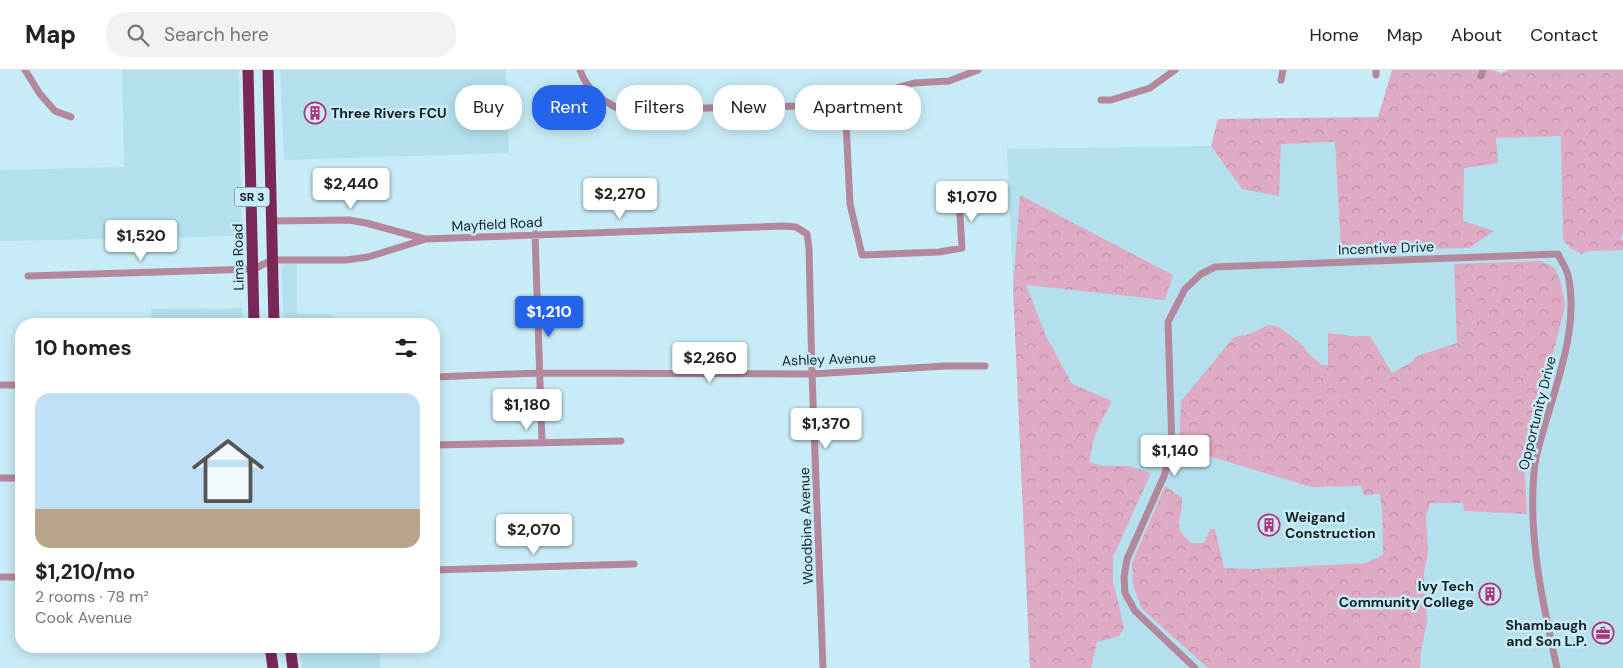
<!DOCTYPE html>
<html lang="en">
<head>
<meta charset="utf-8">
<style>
	body { margin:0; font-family:"DM Sans",sans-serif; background:#f2f2f2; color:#222; height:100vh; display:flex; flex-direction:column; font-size:19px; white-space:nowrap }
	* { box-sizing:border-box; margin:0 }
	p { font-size:16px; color:#767676 }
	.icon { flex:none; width:28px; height:28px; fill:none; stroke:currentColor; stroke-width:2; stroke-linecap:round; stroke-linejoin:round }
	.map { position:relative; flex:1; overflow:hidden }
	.sheet { position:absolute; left:15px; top:248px; width:425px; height:335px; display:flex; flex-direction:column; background:#fff; border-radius:20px; box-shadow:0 2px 12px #0003 }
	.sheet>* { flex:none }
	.hud { position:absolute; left:455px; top:15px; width:475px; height:45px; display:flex; gap:10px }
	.price { position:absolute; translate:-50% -42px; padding:0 11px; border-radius:5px; background:#fff; color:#222; font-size:16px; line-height:32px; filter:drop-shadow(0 1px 2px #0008) }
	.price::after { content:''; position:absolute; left:50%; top:30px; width:15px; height:11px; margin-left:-8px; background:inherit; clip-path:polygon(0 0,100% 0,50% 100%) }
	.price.selected { background:#2563eb; color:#fff }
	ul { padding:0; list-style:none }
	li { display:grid; align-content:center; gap:10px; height:265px; padding:0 20px }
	li span { display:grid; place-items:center; height:155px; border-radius:15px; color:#555 }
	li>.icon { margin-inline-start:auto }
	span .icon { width:90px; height:90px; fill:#fffc; stroke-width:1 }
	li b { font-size:21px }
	h2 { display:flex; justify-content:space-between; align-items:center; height:60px; padding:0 20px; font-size:21px }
	.tag { padding:0 18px; border-radius:20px; background:#fff; box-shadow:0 2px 12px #0003; font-size:18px; line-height:45px }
	.tag.selected { background:#2563eb; color:#fff }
	header { display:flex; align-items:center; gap:30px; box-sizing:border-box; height:70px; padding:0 25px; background:#fff; border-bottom:1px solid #e0e0e0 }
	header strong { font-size:24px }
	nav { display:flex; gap:28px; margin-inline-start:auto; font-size:18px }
	.search { width:350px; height:45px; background:#f2f2f2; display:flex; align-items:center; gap:12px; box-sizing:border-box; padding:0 18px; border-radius:20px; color:#767676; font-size:19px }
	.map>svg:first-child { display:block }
</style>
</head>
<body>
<header>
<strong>Map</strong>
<div class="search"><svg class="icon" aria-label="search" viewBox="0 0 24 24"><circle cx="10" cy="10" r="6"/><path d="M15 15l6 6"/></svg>Search here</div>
<nav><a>Home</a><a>Map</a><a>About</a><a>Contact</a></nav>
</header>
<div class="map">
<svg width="1623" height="598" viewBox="0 0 1623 598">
	<defs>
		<pattern id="forest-crowns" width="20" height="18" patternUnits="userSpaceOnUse" patternTransform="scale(1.25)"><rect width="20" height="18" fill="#dfaac3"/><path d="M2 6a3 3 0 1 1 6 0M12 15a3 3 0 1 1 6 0" fill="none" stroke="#be92a7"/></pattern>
	</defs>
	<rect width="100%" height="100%" fill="#c8ecf7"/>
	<path fill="#b4e0ee" d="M 122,0 L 239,0 L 242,166 L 0,171 L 0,100 L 124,97 Z
		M 280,0 L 506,0 L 509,83 L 284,90 Z
		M 1623,64 L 1623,598 L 1030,598 L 1007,79 L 1208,76 Z
		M 297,194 L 297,244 L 332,244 L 333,254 L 284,254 L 281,195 Z
		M 242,238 L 243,254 L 151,254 L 151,239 Z
		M 300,576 L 380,576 L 380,598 L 302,598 Z"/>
	<path fill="url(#forest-crowns)" d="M 1392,0 L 1493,0 L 1501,3 L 1509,0 L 1623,0 L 1623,163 L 1620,169 L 1623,170 L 1623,180 L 1589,181 L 1581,184 L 1572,179 L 1563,170 L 1561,66 L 1496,68 L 1498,93 L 1464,98 L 1463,151 L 1494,161 L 1469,178 L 1341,181 L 1335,72 L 1281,74 L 1279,126 L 1242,119 L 1211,76 L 1218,49 L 1378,47 Z
		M 1020,125 L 1173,205 L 1165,230 L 1026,215 L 1046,266 L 1072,314 L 1112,331 C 1102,350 1090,370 1090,392 L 1103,396 L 1129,396 L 1151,403 L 1113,487 L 1113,511 L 1124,558 L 1119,566 L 1097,572 L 1091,598 L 1030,598 L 1013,219 Z
		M 1541,191 L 1555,198 L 1561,213 L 1565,236 L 1531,371 L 1525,405 L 1527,444 L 1464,441 L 1463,433 L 1430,433 L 1426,447 L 1428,482 L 1424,503 L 1427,553 L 1421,580 L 1420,598 L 1208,598 L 1142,539 L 1133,516 L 1132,493 L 1165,416 L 1182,428 C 1183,450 1170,454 1191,473 L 1204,473 L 1210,459 L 1215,459 L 1224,498 L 1253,499 L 1366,493 L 1383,485 L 1382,441 L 1380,424 L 1363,425 L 1362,416 L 1311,417 L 1179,377 L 1181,331 L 1234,267 L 1250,264 L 1268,255 L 1279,257 L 1298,271 L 1311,286 L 1322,295 L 1328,295 L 1328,263 L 1352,266 L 1370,266 L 1392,303 L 1410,293 L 1417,286 L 1457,273 L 1454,194 Z"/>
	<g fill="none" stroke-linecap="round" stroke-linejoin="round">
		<path stroke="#b4889c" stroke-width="7" d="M 25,0 L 40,24 L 55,41 L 71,47
			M 580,0 C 587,21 603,31 621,40 L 803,36 L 845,32 L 914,13 L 949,11 L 978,0
			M 1376,5 L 1376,0
			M 1481,6 L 1483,0
			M 1281,10 L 1283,0
			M 1101,30 L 1111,30 L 1150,18 L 1175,0
			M 845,32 L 850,134 L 862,185 L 939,182 L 962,178 L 959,129
			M 272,151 L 349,150 L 366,153 L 425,169
			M 535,164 L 542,372
			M 28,206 L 254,199 L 272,190 L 346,190 L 368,187 L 426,169 L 784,156 L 796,157 L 807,164 L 809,178 L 812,304 L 823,598
			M 434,307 L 539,303 L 812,304 L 945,296 L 985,296
			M 0,315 L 21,315
			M 434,375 L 621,371
			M 0,408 L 21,408
			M 434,500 L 634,494
			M 0,507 L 21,507
			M 1195,598 L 1135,541 L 1125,523 L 1124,507 L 1127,489 L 1164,406 L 1172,379 L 1168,252 L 1185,219 L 1201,204 L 1215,197 L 1558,184 C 1561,191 1566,198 1568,205 C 1579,255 1558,309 1544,358 C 1540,372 1535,387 1534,402 C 1528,469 1543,534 1557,598"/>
		<path stroke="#7a2856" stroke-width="11" d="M 248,0 L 254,254
			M 268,0 L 274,254
			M 270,576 L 273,598
			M 290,576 L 293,598"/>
	</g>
	<defs>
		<g id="building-ring" transform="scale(1.125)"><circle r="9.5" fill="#c8ecf7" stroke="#b1307c" stroke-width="1.5"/><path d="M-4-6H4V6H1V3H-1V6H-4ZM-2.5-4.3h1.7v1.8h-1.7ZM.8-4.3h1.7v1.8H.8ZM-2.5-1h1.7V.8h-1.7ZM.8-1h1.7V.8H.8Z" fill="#b1307c"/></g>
		<g id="office-ring" transform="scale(1.125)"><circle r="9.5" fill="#c8ecf7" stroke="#b1307c" stroke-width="1.5"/><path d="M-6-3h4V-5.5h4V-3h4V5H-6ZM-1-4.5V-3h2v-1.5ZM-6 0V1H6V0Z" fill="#b1307c"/></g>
	</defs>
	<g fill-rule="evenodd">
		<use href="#building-ring" x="315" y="43"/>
		<use href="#building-ring" x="1269" y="455"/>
		<use href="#building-ring" x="1490" y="524"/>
		<use href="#office-ring" x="1603" y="563"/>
	</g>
	<g text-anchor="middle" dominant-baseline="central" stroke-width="5" stroke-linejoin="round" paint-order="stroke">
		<rect fill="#c8ecf7" stroke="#495e64" stroke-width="1" x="234.5" y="117.5" width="35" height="19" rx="4"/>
		<g font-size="12" font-weight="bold" fill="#132125">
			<text x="252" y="127">SR 3</text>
		</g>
		<g font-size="14" font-weight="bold" fill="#132125" stroke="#c8ecf7" text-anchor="start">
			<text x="331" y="43">Three Rivers FCU</text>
			<text x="1285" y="447">Weigand<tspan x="1285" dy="16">Construction</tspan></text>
			<text x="1474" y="516" text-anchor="end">Ivy Tech<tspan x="1474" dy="16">Community College</tspan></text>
			<text x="1587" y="555" text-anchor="end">Shambaugh<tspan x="1587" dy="16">and Son L.P.</tspan></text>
		</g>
		<g font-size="14" fill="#132125" stroke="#c8ecf7">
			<text transform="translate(497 154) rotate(-3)">Mayfield Road</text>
			<text transform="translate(1386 178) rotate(-2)">Incentive Drive</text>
			<text transform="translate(238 187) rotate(-91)">Lima Road</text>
			<text transform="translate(829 289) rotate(-2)">Ashley Avenue</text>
			<text transform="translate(1537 343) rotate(-76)">Opportunity Drive</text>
			<text transform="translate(806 456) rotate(-92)">Woodbine Avenue</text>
		</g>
	</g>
</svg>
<b class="price" style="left:351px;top:140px">$2,440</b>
<b class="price" style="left:620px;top:150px">$2,270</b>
<b class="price" style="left:972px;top:153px">$1,070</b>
<b class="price" style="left:141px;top:192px">$1,520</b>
<b class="price selected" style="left:549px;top:268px">$1,210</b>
<b class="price" style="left:710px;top:314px">$2,260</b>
<b class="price" style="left:527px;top:361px">$1,180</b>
<b class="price" style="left:826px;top:380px">$1,370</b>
<b class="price" style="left:1175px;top:407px">$1,140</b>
<b class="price" style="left:534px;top:486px">$2,070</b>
<div class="hud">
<a class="tag">Buy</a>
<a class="tag selected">Rent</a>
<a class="tag">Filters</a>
<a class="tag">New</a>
<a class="tag">Apartment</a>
</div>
<section class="sheet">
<h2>10 homes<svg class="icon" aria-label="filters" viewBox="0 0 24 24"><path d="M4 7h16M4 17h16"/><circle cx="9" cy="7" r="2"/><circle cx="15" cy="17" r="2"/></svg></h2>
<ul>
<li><span style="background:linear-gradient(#bfe0f5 75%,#b9a48a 0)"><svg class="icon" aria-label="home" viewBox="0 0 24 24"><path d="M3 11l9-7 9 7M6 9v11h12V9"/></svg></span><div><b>$1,210/mo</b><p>2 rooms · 78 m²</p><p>Cook Avenue</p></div></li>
</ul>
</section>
</div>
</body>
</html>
